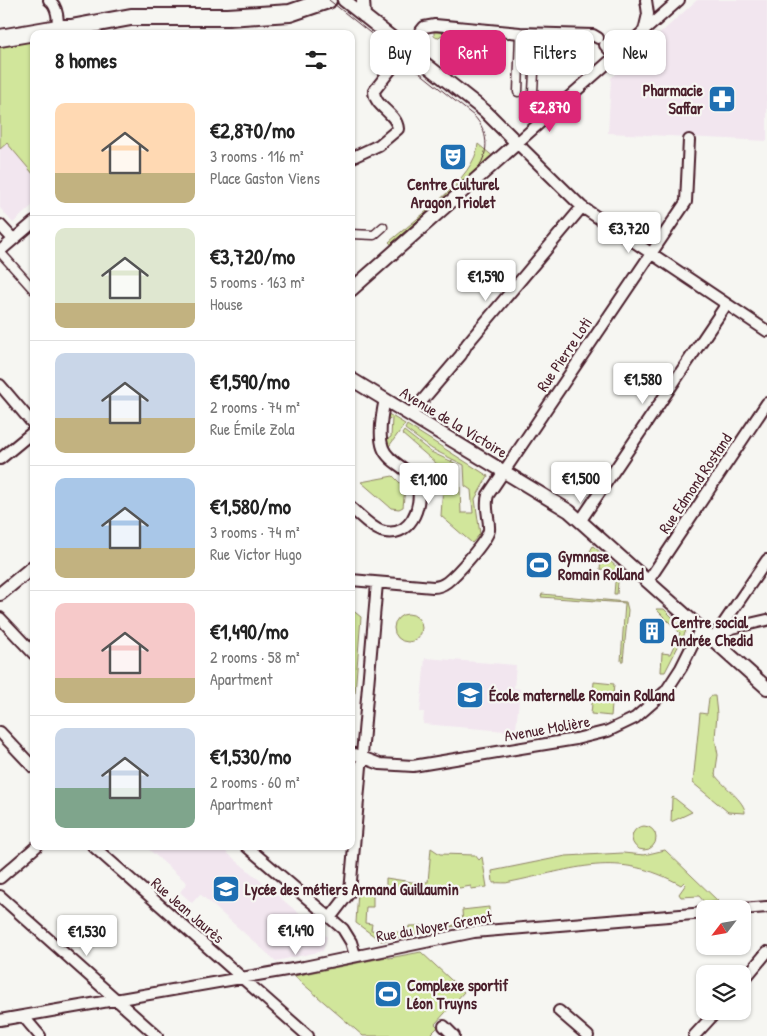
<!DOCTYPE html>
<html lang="en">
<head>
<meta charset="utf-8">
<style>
	body { margin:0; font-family:"Patrick Hand",sans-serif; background:#f2f2f2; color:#222; height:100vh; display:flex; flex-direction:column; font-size:19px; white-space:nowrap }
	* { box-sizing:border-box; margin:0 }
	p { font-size:16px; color:#767676 }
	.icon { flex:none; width:28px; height:28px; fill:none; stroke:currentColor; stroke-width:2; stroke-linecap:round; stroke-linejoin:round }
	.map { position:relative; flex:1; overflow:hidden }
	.details { position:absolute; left:30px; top:30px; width:325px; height:820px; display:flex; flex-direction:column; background:#fff; border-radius:10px; box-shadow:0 1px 4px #0004 }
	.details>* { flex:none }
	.guide { position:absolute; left:370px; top:30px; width:321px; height:45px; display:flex; gap:10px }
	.needle { width:32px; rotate:239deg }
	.buttons { position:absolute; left:696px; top:900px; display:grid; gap:10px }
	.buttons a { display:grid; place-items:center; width:55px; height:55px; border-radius:10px; background:#fff; box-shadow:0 1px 4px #0004; font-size:25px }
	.price { position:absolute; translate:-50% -42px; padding:0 11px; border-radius:5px; background:#fff; color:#222; font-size:16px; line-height:32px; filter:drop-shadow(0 1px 2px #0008) }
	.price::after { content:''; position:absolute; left:50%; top:30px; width:15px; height:11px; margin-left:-8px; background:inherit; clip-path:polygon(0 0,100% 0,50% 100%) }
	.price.current { background:#db2777; color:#fff }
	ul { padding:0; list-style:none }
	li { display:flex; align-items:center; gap:15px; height:125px; padding:0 25px }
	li+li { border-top:1px solid #e0e0e0 }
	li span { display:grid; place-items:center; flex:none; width:140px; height:100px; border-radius:10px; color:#555 }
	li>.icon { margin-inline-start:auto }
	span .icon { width:60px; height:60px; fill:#fffc; stroke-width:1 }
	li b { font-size:21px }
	h2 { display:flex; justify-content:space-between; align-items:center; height:60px; padding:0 25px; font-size:21px }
	.chip { padding:0 18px; border-radius:10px; background:#fff; box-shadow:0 1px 4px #0004; font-size:18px; line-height:45px }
	.chip.current { background:#db2777; color:#fff }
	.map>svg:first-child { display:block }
</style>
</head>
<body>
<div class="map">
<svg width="767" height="1036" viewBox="0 0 767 1036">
	<rect width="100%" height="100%" fill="#f6f6f2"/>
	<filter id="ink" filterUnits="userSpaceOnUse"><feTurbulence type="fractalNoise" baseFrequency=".02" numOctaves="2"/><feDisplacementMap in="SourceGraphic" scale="10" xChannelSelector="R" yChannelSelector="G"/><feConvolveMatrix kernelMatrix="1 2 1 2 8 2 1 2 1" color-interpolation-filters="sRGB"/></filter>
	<g filter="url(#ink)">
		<path fill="#f2e6ef" d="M 697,0 L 767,0 L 767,141 L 608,133 L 611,78 Z
			M 7,142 L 34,175 L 34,204 L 13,223 L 0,208 L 0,149 Z
			M 425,658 L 516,665 L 514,688 L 520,689 L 516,729 L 507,728 L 505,731 L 423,724 L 424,712 L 420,712 Z
			M 145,846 L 219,846 L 327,937 L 323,951 L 276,961 L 200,894 L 192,903 L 180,892 L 187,883 Z"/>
		<path fill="#d1e69b" stroke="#8e8263" d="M 434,32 L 496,37 L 496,72 L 476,71 L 476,68 L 456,53 L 459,49 L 448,42 L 442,35 L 437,38 L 434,36 Z
			M 34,41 L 34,175 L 7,143 L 0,149 L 0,46 Z
			M 478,144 L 495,158 L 394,247 L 389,242 C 414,220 476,178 478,144 Z
			M 385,412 L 405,424 L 387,449 L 385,441 L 391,437 L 392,418 L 385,422 Z
			M 407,425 L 488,476 L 475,499 L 480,534 L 472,543 L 441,516 L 444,470 L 402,434 L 404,431 L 431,452 L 459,465 L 461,513 L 473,513 L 471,490 L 465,486 L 464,465 L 432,449 L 405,429 Z
			M 393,476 L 405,488 L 403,507 L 399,509 L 391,508 L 361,482 Z
			M 593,546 L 619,569 L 617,594 L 614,594 L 616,571 L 600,569 L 602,554 L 589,553 Z
			M 542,594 L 626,602 L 628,610 L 623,661 L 621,661 L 625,603 L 541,597 Z
			M 351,609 L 361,617 L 355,693 L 351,690 Z
			M 656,609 L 664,609 L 686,631 L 665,672 L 661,672 L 662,653 L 670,654 L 680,633 Z
			M394 628a14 14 0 1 1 28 0a14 14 0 1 1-28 0Z
			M 594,682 L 614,684 L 611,716 L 591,714 Z
			M 712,696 L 715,696 L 717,714 L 715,738 L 718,755 L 715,775 C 722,785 746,802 745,813 L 728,812 L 693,783 L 700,713 L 707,714 L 709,698 Z
			M 673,797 L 692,812 L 671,822 L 672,798 Z
			M632 838a12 12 0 1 1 24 0a12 12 0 1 1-24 0Z
			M 431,848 L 440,854 L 475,855 L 479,860 L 482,857 L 487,887 L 471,889 L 471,886 L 442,891 L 415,889 L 415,891 L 386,887 L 386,878 L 412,882 L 428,882 Z
			M 665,850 L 718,901 L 705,903 L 699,896 L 681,897 L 679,894 L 686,884 L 684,882 L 681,885 C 617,849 575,869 510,882 C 505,884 500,882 493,883 L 492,871 L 566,856 L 623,853 L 644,855 Z
			M 358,890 L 370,891 L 373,894 L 373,907 L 366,907 L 365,923 L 372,924 L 371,930 L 408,933 L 409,926 L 460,925 L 381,941 L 356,923 Z
			M 489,907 L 489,921 L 463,925 L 462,910 Z
			M 421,952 L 464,992 L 435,1024 L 438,1027 L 429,1036 L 363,1036 L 294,976 L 387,957 L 389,958 Z"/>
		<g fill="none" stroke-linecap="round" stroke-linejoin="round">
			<g stroke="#4a1f2b" stroke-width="11">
				<path id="pedestrian" d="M 518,92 L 520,33
					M 533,92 L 536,33
					M 351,234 L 374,235 L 383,227
					M 0,252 L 34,290"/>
			</g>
			<g stroke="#4a1f2b" stroke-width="14">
				<path id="minor" d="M 49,0 C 59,7 58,23 58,34
					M 679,0 L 517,143 L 582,207 L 767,331
					M 644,31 L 648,14 L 646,0
					M 605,45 L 616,57
					M 351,158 L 379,145 L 398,129 C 397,113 374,107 374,91 L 424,27 L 435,25 L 520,33 L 593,35 L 598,38
					M 0,225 L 13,239
					M 0,251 L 34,222
					M 0,385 L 34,425
					M 410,415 L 461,355 L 467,344 L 582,207
					M 0,459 L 34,431
					M 351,508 C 360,515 370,527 381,531 C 409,540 424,507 417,484 C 411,468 389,464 383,448 C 378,435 382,413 385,399
					M 581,520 L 726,305
					M 351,580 L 433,587 C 438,587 443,585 447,582 C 456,575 487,541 489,530 C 490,519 484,507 488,495 L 686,202 L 689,140
					M 648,581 L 767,403
					M 0,618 L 34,654
					M 713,639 L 767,560
					M 713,639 L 732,628 L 767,620
					M 0,732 L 34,768
					M 351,753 L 380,764 L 413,766 L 576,739 L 608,731 L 635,718 L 666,691 L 681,668 L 701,628
					M 93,846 L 308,1036
					M 246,846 L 343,929 L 351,942 L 355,955
					M 0,878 L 37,846
					M 0,896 L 157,1036
					M 742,909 L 767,907
					M 330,918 L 350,892 L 377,583
					M 742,982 L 767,952
					M 559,1011 L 588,1036
					M 23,1016 L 40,1036
					M 0,1020 L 304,967 L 474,932 L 705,913
					M 444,1026 L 454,1036
					M 694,1036 L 717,1011"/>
			</g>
			<g stroke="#4a1f2b" stroke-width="16">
				<path id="tertiary" d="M 344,0 L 485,111 L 517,143 L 351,290
					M 363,0 L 364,16
					M 351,379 L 569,511 L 767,688
					M 0,594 L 34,566"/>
			</g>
			<g stroke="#4a1f2b" stroke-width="20">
				<path id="primary" d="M 0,38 L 58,28 L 71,28 L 131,17 L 228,17 L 290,13 L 328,0"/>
			</g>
			<use href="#pedestrian" stroke="#f6f6f2" stroke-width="8"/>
			<use href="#minor" stroke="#f6f6f2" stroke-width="10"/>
			<use href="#tertiary" stroke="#f6f6f2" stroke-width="12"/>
			<use href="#primary" stroke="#f6f6f2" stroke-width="16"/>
			<path stroke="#4a1f2b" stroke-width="1" d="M 329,0 L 474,116 C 488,131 490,151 478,168 L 392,243"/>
		</g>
	</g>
	<defs>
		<g id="pharmacy-square" transform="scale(1.4375)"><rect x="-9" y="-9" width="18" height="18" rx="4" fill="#1f6fb2" stroke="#f6f6f2"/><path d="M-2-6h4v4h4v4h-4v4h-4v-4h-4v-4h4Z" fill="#fff"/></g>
		<g id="theatre-square" transform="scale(1.4375)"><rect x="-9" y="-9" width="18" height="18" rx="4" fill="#1f6fb2" stroke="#f6f6f2"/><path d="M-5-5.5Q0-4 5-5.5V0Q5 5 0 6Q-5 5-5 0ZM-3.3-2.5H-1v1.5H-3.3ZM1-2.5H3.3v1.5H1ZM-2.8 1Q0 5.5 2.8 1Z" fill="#fff"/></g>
		<g id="stadium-square" transform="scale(1.4375)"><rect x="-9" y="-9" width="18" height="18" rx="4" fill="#1f6fb2" stroke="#f6f6f2"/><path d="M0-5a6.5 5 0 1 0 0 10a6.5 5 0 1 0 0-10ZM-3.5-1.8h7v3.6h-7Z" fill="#fff"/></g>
		<g id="building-square" transform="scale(1.4375)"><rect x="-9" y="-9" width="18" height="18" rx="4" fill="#1f6fb2" stroke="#f6f6f2"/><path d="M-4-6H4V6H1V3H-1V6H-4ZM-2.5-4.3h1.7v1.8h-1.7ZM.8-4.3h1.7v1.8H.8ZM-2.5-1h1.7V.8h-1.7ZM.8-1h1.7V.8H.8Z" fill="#fff"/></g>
		<g id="school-square" transform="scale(1.4375)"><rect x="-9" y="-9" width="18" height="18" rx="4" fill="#1f6fb2" stroke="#f6f6f2"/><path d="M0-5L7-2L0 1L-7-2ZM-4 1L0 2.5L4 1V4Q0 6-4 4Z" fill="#fff"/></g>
	</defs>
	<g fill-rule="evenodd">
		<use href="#pharmacy-square" x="722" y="99"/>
		<use href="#theatre-square" x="453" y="157"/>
		<use href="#stadium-square" x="539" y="565"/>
		<use href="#building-square" x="652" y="631"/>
		<use href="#school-square" x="470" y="695"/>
		<use href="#school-square" x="226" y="889"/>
		<use href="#stadium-square" x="388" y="994"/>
	</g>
	<g text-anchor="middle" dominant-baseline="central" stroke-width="4.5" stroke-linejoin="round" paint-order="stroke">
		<g font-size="16" font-weight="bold" fill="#4a1f2b" stroke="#f6f6f2" text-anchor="start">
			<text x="703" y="90" text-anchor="end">Pharmacie<tspan x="703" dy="18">Saffar</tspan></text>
			<text x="453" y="184" text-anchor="middle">Centre Culturel<tspan x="453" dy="18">Aragon Triolet</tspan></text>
			<text x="558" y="556">Gymnase<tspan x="558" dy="18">Romain Rolland</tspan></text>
			<text x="671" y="622">Centre social<tspan x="671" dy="18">Andrée Chedid</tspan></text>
			<text x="489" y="695">École maternelle Romain Rolland</text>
			<text x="245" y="889">Lycée des métiers Armand Guillaumin</text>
			<text x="407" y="985">Complexe sportif<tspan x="407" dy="18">Léon Truyns</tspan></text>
		</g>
		<g font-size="16" fill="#4a1f2b" stroke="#f6f6f2">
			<text transform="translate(564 354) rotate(-56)">Rue Pierre Loti</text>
			<text transform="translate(454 422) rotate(31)">Avenue de la Victoire</text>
			<text transform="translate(695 483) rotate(-56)">Rue Edmond Rostand</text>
			<text transform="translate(547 728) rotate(-10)">Avenue Molière</text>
			<text transform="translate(188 910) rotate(41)">Rue Jean Jaurès</text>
			<text transform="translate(434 926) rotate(-10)">Rue du Noyer Grenot</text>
		</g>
	</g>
</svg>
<div class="buttons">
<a><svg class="needle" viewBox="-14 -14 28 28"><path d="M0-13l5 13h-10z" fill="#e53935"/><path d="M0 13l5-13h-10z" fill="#767676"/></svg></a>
<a><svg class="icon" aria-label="layers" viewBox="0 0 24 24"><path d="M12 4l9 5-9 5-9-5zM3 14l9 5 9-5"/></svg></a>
</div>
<b class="price current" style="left:550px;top:133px">€2,870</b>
<b class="price" style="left:629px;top:254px">€3,720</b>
<b class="price" style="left:486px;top:302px">€1,590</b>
<b class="price" style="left:643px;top:405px">€1,580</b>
<b class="price" style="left:581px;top:504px">€1,500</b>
<b class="price" style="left:429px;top:505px">€1,100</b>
<b class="price" style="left:296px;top:956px">€1,490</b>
<b class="price" style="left:87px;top:957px">€1,530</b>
<div class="guide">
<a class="chip">Buy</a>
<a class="chip current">Rent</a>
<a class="chip">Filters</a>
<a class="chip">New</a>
</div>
<section class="details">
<h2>8 homes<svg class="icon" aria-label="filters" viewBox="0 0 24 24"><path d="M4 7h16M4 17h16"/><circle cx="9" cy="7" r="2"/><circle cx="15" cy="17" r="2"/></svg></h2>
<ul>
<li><span style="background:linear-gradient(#ffd9b3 70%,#c2b280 0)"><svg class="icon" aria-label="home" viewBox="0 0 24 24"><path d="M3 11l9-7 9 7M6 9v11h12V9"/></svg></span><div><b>€2,870/mo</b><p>3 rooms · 116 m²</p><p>Place Gaston Viens</p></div></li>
<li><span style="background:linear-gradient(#dfe7d0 75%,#c2b280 0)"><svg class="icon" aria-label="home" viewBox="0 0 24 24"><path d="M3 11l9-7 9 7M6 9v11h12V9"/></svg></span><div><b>€3,720/mo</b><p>5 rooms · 163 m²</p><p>House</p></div></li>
<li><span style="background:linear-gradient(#c9d6e8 65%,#c2b280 0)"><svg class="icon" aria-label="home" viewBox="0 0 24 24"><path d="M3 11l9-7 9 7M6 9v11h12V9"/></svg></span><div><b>€1,590/mo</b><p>2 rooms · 74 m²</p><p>Rue Émile Zola</p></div></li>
<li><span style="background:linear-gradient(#a9c7e8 70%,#c2b280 0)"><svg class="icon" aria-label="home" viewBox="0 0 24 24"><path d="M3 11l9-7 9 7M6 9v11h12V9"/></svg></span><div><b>€1,580/mo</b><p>3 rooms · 74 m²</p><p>Rue Victor Hugo</p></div></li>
<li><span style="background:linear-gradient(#f6c9c9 75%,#c2b280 0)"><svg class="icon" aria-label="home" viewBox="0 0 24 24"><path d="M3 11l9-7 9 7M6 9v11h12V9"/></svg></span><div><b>€1,490/mo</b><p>2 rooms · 58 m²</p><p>Apartment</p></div></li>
<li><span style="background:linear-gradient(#c9d6e8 60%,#7fa58c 0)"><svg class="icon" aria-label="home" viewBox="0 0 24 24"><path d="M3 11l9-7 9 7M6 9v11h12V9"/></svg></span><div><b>€1,530/mo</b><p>2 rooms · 60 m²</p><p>Apartment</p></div></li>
</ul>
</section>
</div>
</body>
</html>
